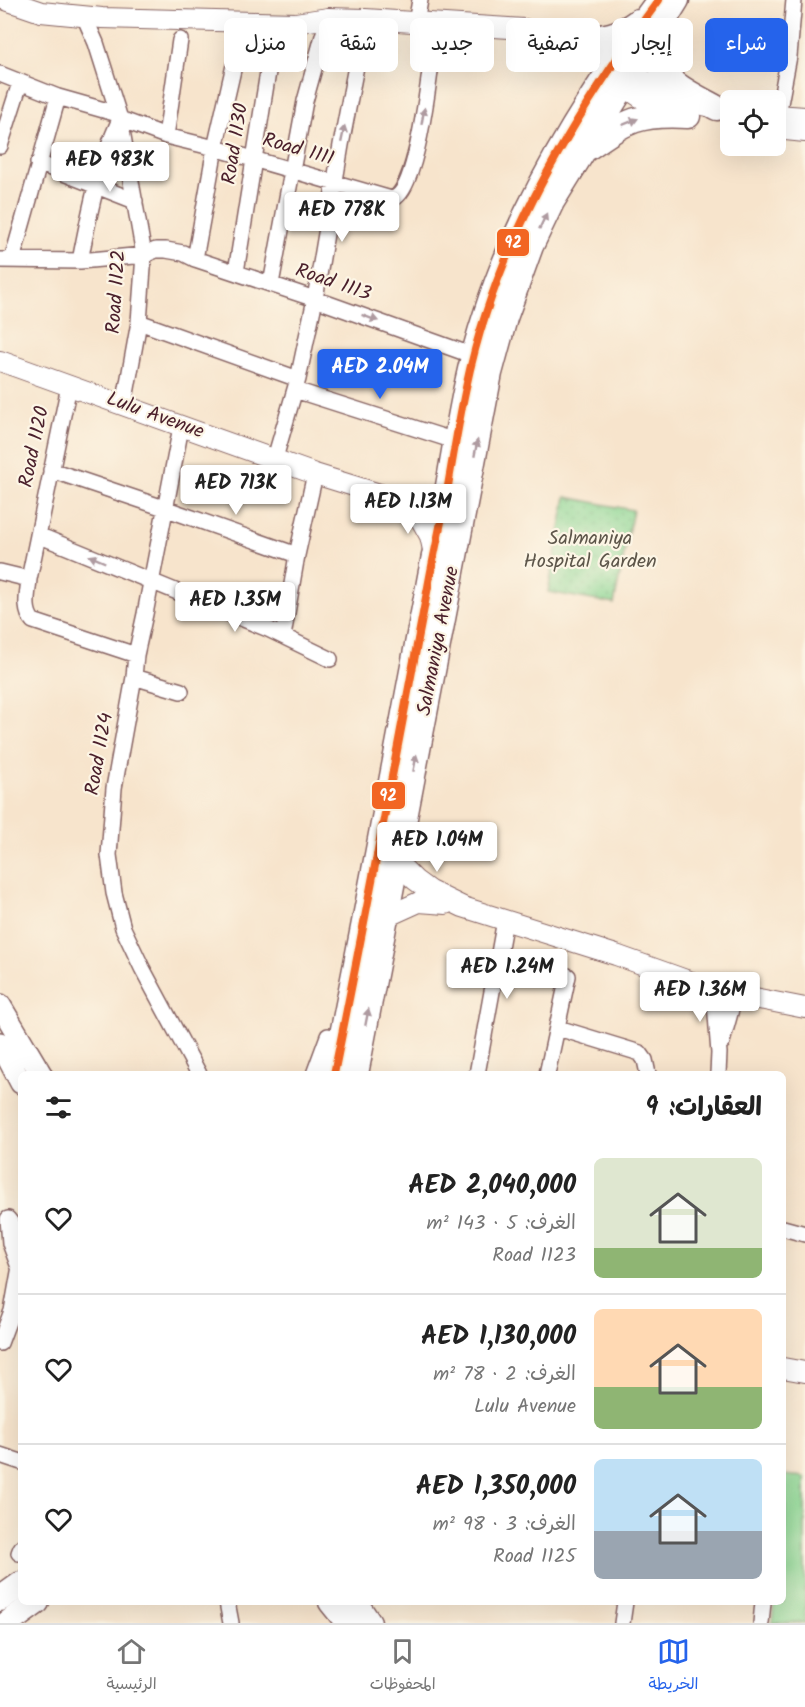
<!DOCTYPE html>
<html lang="ar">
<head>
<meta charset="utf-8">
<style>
	body { margin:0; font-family:Kalam,"Playpen Sans Arabic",sans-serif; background:#f6f6f6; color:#222; direction:rtl; height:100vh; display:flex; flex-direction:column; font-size:22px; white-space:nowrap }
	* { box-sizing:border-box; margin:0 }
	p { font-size:20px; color:#767676 }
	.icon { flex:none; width:33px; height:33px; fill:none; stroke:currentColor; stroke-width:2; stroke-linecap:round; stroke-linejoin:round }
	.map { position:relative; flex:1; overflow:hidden; direction:ltr }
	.side { position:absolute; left:18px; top:1071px; width:768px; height:534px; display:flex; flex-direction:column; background:#fff; border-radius:9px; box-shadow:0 6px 24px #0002; direction:rtl }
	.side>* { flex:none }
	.hud { position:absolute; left:18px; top:18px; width:770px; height:54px; direction:rtl; display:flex; gap:12px }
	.controls { position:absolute; left:720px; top:90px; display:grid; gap:12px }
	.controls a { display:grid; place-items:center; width:66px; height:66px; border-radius:9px; background:#fff; box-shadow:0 6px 24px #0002; font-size:30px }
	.price { position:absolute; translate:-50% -51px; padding:0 14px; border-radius:6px; background:#fff; color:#222; font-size:20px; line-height:39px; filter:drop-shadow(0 2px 3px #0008) }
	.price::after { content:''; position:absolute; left:50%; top:36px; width:18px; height:14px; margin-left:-9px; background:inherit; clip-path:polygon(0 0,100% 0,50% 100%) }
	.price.current { background:#2563eb; color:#fff }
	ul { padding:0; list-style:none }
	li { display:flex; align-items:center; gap:18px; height:150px; padding:0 24px }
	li+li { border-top:2px solid #e0e0e0 }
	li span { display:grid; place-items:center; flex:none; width:168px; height:120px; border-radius:9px; color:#555 }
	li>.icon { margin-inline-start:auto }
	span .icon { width:72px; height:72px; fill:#fffc; stroke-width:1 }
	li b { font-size:26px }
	h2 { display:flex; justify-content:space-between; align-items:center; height:72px; padding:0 24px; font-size:26px }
	.tag { padding:0 21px; border-radius:9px; background:#fff; box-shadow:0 6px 24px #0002; font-size:21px; line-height:54px }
	.tag.current { background:#2563eb; color:#fff }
	.dock { display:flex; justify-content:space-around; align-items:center; height:84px; border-top:2px solid #e0e0e0; background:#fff; font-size:16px; color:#767676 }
	.dock a { display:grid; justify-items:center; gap:3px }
	.dock .current { color:#2563eb }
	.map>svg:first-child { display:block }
</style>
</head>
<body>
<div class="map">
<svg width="805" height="1623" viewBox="0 0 805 1623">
	<defs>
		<pattern id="park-dots" width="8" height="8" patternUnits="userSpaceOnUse" patternTransform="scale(1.5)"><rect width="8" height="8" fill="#89d592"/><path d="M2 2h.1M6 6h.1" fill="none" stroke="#78b67e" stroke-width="1.8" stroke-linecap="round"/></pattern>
	</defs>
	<rect width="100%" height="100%" fill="#fcf5e5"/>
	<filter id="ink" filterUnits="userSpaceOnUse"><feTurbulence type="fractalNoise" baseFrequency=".0167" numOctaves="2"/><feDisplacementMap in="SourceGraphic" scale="12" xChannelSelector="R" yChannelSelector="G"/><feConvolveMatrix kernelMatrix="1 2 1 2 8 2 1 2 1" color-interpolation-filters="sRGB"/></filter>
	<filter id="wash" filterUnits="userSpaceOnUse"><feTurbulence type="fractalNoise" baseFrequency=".008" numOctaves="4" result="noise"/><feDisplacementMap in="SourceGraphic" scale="24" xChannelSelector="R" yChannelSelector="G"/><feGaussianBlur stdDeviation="1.35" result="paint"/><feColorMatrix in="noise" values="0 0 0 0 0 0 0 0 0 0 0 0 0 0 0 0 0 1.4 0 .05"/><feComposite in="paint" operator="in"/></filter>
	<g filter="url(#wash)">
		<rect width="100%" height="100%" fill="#f7e4cc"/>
		<path fill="#89d592" stroke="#6a7a5e" stroke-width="1.5" d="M 783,1475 L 805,1477 L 805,1623 L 772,1623 L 774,1602 L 783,1602 L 785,1500 Z"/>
		<path fill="url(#park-dots)" stroke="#6a7a5e" stroke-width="1.5" d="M 566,497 L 633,510 L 614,604 L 548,592 Z"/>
	</g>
	<g filter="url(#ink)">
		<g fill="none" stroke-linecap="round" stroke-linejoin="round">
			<g stroke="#876463" stroke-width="18">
				<path id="minor" d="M 84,16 L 96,43 L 120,119 L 144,255 L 139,322 L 124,405
					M 416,23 L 420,0
					M 0,74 L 58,97 L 118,114
					M 776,125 L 789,56 L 794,0
					M 166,136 L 180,40
					M 0,146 L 20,83
					M 38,163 L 135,201
					M 195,259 L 215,148 L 244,22
					M 0,260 L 80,261 L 144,255 L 156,250 L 166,250 L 183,253 L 195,259 L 315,299 L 474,356
					M 12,260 L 58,97
					M 80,261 C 90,210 98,167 120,119 L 166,136 L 215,148 L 391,199 C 419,196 432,52 436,25
					M 236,272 L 276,22
					M 271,284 L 305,101 L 328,18
					M 139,322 L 298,379
					M 69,386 L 29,579 C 28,593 23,610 33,621 L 136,655
					M 295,390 L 455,441
					M 181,427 L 145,614 L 136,655 L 134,677 L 114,788 L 109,855 L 114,893 L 123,928 L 142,968 L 199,1074
					M 275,458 L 298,379 L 315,299 L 341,145 L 365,19
					M 51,470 L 164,508 L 297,555
					M 38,535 L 268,629 L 330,659
					M 0,572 L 29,579
					M 283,636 L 297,555 L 315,474
					M 134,677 L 181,691
					M 714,990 L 719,1053 L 718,1074
					M 558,1028 L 640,1053 L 645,1060 L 648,1074
					M 722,1042 L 735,995
					M 314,1074 L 328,1036
					M 477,1074 L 505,920
					M 547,1074 L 568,976
					M 8,1219 L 10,1243 L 19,1267
					M 8,1219 L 21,1236
					M 783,1228 L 805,1234
					M 0,1343 L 12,1311 L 21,1261
					M 0,1455 L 21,1462
					M 19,1553 L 21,1548
					M 227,1602 L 231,1623
					M 622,1623 L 625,1602
					M 761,1623 L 763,1602"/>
			</g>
			<g stroke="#876463" stroke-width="22">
				<path id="tertiary" d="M 6,0 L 41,12 L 102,18 L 296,23 L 328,18 L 365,19 L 524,29 L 577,39 L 614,60 L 657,89 L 696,104 L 730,110
					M 618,74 C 628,98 658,105 680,113
					M 776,115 L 805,117
					M 776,129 L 805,132
					M 0,361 L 315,474 L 412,504 L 432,501 L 439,497 L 448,486
					M 412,504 L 430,536 L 434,554
					M 396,861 L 415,880 L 430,891 L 463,907 L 616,955 L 714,990 L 805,1008
					M 386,917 L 419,902 L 446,904
					M 783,1368 L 805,1372"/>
			</g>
			<g stroke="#876463" stroke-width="24">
				<path id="secondary" d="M 0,1005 L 41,1074
					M 0,1043 L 21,1083"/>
			</g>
			<g stroke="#876463" stroke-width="27">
				<path id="primary" d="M 656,34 C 656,42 655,51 657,58 C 663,83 696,96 717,108
					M 577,39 C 603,37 617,37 638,21
					M 588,148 C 628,120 639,113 688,116
					M 334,1074 C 367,912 397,749 428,587 C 434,553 442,520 448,486 C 458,428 467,369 486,313 C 522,201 589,94 659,0
					M 356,1074 L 490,373 L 505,318 L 531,246 L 552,202 L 677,0
					M 0,1599 L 21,1584
					M 331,1602 L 348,1623
					M 355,1602 L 369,1623
					M 8,1623 L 37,1602"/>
			</g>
			<use href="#minor" stroke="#fff" stroke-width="15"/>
			<use href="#tertiary" stroke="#fff" stroke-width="20"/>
			<use href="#secondary" stroke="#fff" stroke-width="21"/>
			<use href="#primary" stroke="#fff" stroke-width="24"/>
			<g stroke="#fcf5e5" stroke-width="12">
				<path id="bus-1" d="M 334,1074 C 367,912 397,749 428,587 C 434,553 442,520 448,486 C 458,428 467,369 486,313 C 522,201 589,94 659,0"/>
			</g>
			<use href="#bus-1" stroke="#f26522" stroke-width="8"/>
		</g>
		<defs><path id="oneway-solid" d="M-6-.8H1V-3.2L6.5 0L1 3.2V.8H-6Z" transform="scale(1.5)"/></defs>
		<g fill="#ae9aa0">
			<use href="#oneway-solid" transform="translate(423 116) rotate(-80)"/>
			<use href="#oneway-solid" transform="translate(630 122) rotate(-22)"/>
			<use href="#oneway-solid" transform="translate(343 134) rotate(-78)"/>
			<use href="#oneway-solid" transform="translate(543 221) rotate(-65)"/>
			<use href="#oneway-solid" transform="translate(370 318) rotate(20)"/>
			<use href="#oneway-solid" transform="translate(476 448) rotate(-79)"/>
			<use href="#oneway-solid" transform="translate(97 559) rotate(-157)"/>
			<use href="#oneway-solid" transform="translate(415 763) rotate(-79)"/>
			<use href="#oneway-solid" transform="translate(367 1017) rotate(-79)"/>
		</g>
	</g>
	<g text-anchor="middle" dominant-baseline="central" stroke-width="4.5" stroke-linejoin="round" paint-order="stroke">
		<g font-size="20" fill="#4a1f2b" stroke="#fcf5e5">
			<text transform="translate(236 144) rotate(-81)">Road 1130</text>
			<text transform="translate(298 150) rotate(16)">Road 1111</text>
			<text transform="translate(333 283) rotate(19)">Road 1113</text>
			<text transform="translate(117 292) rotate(-86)">Road 1122</text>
			<text transform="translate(155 416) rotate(20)">Lulu Avenue</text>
			<text transform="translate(35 447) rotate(-78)">Road 1120</text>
			<text transform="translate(439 641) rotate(-79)">Salmaniya Avenue</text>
			<text transform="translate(100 754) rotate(-80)">Road 1124</text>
		</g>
		<g font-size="20" fill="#5d564a" stroke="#fcf5e5">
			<text x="590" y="539">Salmaniya<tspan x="590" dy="23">Hospital Garden</tspan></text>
		</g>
	</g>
	<g stroke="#fcf5e5" stroke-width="2">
		<rect x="496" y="228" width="34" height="29" rx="6" fill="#f26522"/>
		<rect x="371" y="781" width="35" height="29" rx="6" fill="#f26522"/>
	</g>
	<g font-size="16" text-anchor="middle" font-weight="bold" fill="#fff">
		<text x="513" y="248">92</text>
		<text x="388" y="801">92</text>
	</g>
</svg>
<div class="controls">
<a><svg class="icon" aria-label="locate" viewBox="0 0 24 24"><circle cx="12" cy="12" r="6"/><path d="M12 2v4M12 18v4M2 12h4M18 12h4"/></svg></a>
</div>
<b class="price" style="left:110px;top:193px">AED 983K</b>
<b class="price" style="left:342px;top:243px">AED 778K</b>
<b class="price current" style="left:380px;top:400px">AED 2.04M</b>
<b class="price" style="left:236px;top:516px">AED 713K</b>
<b class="price" style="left:408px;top:535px">AED 1.13M</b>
<b class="price" style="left:235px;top:633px">AED 1.35M</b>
<b class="price" style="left:437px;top:873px">AED 1.04M</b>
<b class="price" style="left:507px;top:1000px">AED 1.24M</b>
<b class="price" style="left:700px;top:1023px">AED 1.36M</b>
<div class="hud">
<a class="tag current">شراء</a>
<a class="tag">إيجار</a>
<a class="tag">تصفية</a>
<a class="tag">جديد</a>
<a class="tag">شقة</a>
<a class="tag">منزل</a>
</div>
<section class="side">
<h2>العقارات: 9<svg class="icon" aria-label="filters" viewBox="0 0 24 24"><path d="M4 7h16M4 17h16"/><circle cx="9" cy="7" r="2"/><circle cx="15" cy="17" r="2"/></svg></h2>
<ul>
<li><span style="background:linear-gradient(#dfe7d0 75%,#8fb573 0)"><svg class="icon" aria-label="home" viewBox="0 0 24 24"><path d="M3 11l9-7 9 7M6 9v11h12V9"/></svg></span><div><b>AED 2,040,000</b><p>الغرف: 5 · 143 m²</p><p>Road 1123</p></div><svg class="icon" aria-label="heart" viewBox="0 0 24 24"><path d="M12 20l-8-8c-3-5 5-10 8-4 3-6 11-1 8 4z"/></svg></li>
<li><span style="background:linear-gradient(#ffd9b3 65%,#8fb573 0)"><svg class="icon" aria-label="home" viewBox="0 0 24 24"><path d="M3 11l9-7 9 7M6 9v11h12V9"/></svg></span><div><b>AED 1,130,000</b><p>الغرف: 2 · 78 m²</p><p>Lulu Avenue</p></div><svg class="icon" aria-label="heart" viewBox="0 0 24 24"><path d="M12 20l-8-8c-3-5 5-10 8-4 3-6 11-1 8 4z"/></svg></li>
<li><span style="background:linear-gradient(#bfe0f5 60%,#9aa5b1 0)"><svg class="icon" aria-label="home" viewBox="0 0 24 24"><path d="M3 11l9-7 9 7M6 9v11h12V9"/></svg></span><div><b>AED 1,350,000</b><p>الغرف: 3 · 98 m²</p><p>Road 1125</p></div><svg class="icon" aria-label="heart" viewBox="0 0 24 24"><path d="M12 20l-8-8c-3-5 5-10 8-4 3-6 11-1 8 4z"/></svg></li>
</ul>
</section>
</div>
<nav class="dock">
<a class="current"><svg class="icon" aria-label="map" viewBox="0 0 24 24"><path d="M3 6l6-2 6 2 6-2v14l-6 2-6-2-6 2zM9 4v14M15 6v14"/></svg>الخريطة</a>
<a><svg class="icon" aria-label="saved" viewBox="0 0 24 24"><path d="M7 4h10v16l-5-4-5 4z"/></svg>المحفوظات</a>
<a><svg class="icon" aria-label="home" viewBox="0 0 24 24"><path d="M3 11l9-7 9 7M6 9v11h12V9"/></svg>الرئيسية</a>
</nav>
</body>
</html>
